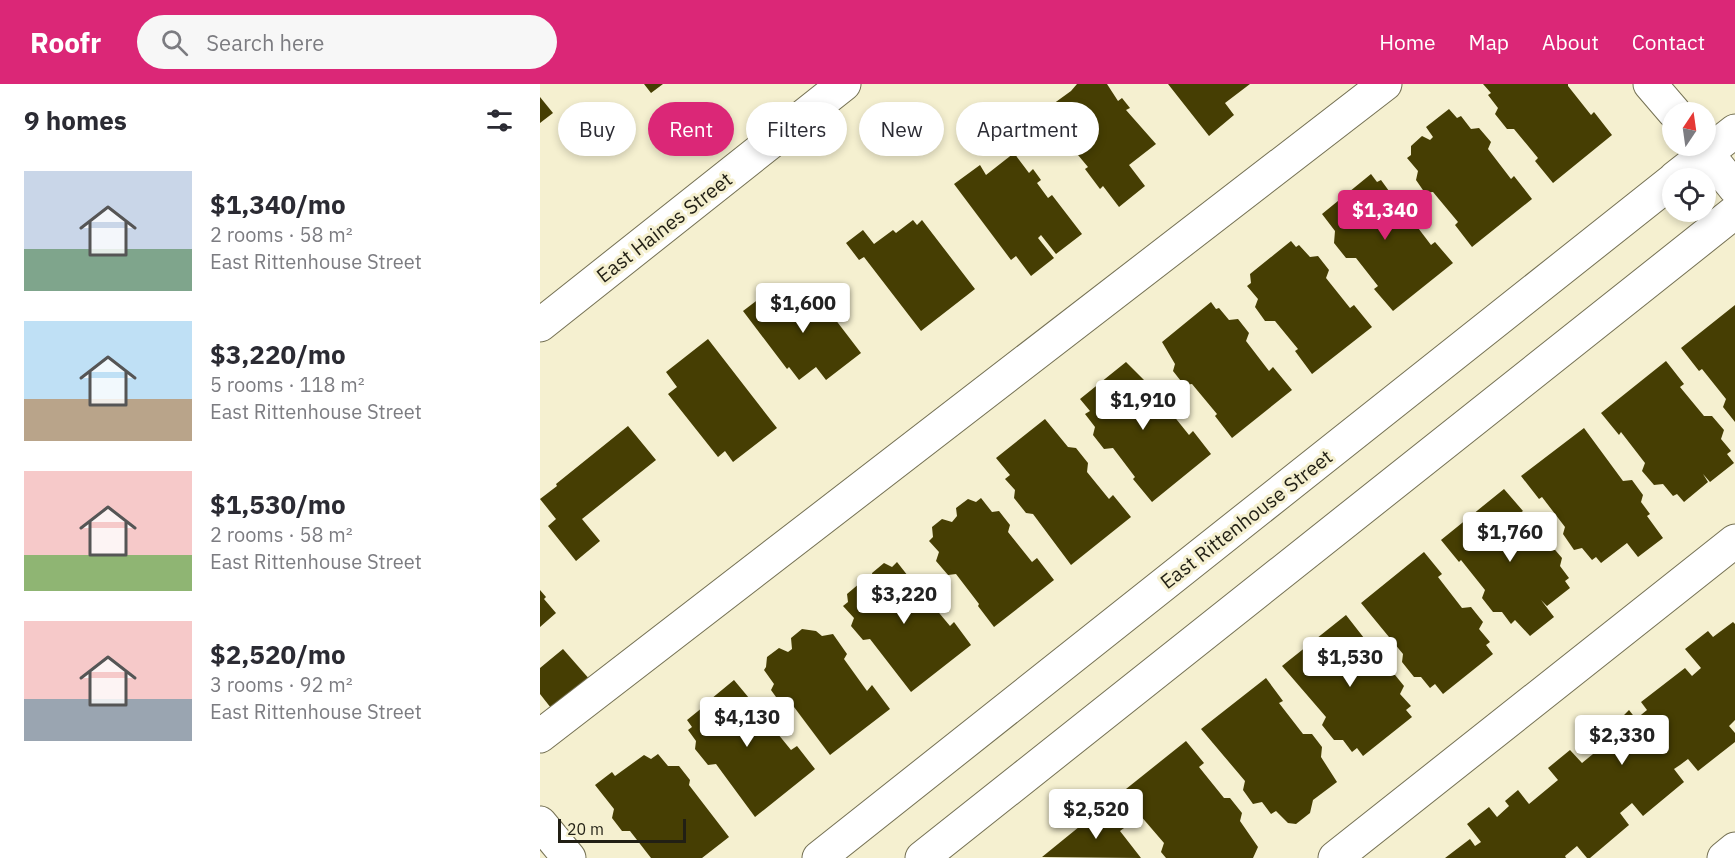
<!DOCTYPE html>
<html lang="en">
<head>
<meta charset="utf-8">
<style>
	body { margin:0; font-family:"IBM Plex Sans",sans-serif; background:#f7f7f7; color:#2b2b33; height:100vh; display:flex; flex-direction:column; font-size:22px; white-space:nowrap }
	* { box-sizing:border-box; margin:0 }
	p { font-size:20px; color:#7c7c81 }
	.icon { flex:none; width:33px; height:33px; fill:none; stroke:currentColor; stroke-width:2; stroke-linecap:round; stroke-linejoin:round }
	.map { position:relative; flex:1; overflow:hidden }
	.sheet { display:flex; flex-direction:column; background:#fff; width:540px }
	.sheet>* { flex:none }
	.banner { position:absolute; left:18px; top:18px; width:570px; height:54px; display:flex; gap:12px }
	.needle { width:39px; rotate:13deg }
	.controls { position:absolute; left:1122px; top:18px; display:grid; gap:12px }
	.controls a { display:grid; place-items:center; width:54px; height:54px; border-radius:50%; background:#fff; box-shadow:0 3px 9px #0003; font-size:30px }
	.scale { position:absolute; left:18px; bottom:15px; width:128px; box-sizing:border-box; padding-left:6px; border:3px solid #211f14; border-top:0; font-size:16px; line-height:21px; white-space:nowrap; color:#211f14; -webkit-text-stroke:4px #f5f0d0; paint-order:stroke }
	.price { position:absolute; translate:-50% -51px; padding:0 14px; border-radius:6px; background:#fff; color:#222; font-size:20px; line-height:39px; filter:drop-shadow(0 2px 3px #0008) }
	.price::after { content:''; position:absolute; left:50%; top:36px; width:18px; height:14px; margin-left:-9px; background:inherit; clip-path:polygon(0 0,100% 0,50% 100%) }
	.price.active { background:#db2777; color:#fff }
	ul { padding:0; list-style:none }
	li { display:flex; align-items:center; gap:18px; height:150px; padding:0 24px }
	li span { display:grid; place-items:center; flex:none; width:168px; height:120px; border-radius:0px; color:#555 }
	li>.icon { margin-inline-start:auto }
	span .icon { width:72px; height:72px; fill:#fffc; stroke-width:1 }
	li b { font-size:26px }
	h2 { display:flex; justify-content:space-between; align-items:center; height:72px; padding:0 24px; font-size:26px }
	.chip { padding:0 21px; border-radius:27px; background:#fff; box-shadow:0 3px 9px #0003; font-size:21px; line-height:54px }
	.chip.active { background:#db2777; color:#fff }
	header { display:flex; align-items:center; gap:36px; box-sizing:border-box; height:84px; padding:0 30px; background:#db2777; color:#fff }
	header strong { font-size:28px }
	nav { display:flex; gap:33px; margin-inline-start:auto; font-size:21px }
	.search { width:420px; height:54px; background:#f7f7f7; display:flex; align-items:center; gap:15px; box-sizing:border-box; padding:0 21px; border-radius:33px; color:#7c7c81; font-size:22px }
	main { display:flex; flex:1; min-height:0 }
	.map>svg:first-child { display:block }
</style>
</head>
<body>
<header>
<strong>Roofr</strong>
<div class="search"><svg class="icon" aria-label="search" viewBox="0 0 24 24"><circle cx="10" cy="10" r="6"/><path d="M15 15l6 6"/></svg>Search here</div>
<nav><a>Home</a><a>Map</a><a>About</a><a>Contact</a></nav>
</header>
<main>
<section class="sheet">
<h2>9 homes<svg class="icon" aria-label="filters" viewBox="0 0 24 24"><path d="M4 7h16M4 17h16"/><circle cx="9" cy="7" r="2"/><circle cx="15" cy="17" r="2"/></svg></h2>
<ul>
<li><span style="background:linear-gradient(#c9d6e8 65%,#7fa58c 0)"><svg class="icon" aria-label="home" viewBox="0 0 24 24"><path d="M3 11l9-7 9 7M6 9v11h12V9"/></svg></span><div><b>$1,340/mo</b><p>2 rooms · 58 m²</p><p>East Rittenhouse Street</p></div></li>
<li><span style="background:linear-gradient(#bfe0f5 65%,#b9a48a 0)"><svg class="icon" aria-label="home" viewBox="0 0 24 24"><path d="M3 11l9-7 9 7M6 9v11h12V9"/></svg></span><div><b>$3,220/mo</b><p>5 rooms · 118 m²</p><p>East Rittenhouse Street</p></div></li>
<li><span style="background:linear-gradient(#f6c9c9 70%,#8fb573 0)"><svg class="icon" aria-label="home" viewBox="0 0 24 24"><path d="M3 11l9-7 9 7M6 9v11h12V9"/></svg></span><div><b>$1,530/mo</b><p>2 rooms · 58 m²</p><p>East Rittenhouse Street</p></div></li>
<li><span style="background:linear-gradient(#f6c9c9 65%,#9aa5b1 0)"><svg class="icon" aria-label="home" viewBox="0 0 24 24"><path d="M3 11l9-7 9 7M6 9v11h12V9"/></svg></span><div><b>$2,520/mo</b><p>3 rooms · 92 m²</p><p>East Rittenhouse Street</p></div></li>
</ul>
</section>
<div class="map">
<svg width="1195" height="774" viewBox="0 0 1195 774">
	<rect width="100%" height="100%" fill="#f5f0d0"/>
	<path fill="#463e03" d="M 104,0 L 123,0 L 111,9 Z
		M 537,0 L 567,0 L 578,17 L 582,14 L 590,24 L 586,26 L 616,60 L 589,81 L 605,102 L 579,123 L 563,102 L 560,105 L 545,85 L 548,83 L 502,28 L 531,7 Z
		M 628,0 L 710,0 L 685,19 L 694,31 L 669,52 Z
		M 943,0 L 1028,0 L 1028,2 L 1051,31 L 1054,28 L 1072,51 L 1013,99 L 995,77 L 998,74 L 974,45 L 967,45 L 955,30 L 958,24 L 948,11 L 951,9 Z
		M 0,13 L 13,29 L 0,39 Z
		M 909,25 L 917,34 L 921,32 L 931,45 L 939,44 L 951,58 L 948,65 L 971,95 L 974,92 L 992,115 L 932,163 L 915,141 L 918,138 L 893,108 L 885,109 L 876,96 L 878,87 L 867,74 L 871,71 L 871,62 L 882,52 L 890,56 L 893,53 L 886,43 Z
		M 474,69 L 489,89 L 493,85 L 501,96 L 497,99 L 508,114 L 512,111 L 542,150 L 516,170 L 501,151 L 498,154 L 514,174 L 491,192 L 476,172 L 471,176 L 414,100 L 440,81 L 446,91 Z
		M 831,90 L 837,98 L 841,96 L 849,107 L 858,107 L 871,124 L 869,132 L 891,161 L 895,158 L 913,179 L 853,227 L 834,205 L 838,202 L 816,174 L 806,174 L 794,159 L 795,147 L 782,130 Z
		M 373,136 L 377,141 L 382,136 L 435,205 L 381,247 L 324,173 L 319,176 L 306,159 L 323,146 L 334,160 L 353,146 L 356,149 Z
		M 751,157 L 756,163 L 759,161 L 770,173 L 778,172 L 789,186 L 786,194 L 810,224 L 814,221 L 832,243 L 772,290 L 755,267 L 758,265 L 735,237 L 725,237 L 715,223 L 718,215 L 707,202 L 711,199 L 710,190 Z
		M 232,205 L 247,224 L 272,205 L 321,269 L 286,296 L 276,283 L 259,296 L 249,283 L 247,285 L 203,227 Z
		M 671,218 L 676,225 L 679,224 L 689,236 L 698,235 L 709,249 L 706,257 L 729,287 L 733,283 L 752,306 L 692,354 L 675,332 L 677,330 L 652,300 L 644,301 L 633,287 L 635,280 L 622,258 Z
		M 1195,221 L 1195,338 L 1183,323 L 1186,315 L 1162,285 L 1159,287 L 1141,264 Z
		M 168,255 L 237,344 L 193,378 L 185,367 L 178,373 L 128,310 L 137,303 L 126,288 Z
		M 1126,277 L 1144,300 L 1140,303 L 1164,332 L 1172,332 L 1184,346 L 1181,355 L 1191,367 L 1187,370 L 1194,379 L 1170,398 L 1163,390 L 1168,398 L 1144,418 L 1137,410 L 1133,412 L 1123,400 L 1114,401 L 1102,387 L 1105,379 L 1081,348 L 1079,351 L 1061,329 Z
		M 586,278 L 609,301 L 617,300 L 628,313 L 625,321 L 649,351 L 653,347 L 671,370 L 612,418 L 593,395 L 595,393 L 573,364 L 564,365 L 553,351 L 555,343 L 545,330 L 550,327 L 540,315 Z
		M 505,335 L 528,363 L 536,364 L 548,379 L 547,388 L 569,415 L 573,411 L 591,433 L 531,481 L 493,430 L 486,429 L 474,414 L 475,406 L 465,395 L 470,391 L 456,374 Z
		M 88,342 L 116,376 L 42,435 L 60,457 L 36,477 L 8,442 L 16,435 L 0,415 L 17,402 L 16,400 Z
		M 1044,344 L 1083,397 L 1092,396 L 1103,411 L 1101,418 L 1110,430 L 1107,432 L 1123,454 L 1098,473 L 1087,459 L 1061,479 L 1056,473 L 1052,476 L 1042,464 L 1034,466 L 1023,450 L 1025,443 L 1002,413 L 999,415 L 981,392 Z
		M 964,405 L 983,427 L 979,430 L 1003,460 L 1010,460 L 1022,474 L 1020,482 L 1029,494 L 1025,497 L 1030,504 L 1007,522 L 1001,516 L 1014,533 L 990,552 L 975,536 L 971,540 L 962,528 L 953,528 L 942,514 L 945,506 L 921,476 L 919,478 L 901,456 Z
		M 441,414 L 452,428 L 459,427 L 470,441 L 468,448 L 492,478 L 497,474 L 514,496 L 454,543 L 438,522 L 439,520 L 416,490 L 408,491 L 396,477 L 399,468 L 389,457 L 393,453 L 392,443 L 402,435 L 412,438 L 417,432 L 416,424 L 428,415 L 436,418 Z
		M 884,468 L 902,490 L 898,493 L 922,524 L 931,523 L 943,538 L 939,545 L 950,558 L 946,561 L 953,570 L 903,610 L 895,600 L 890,604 L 881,593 L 874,593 L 862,578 L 863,570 L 821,519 Z
		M 357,478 L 368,492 L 377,491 L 388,505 L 385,512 L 410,542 L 414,538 L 431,561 L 371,608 L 330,555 L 323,556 L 311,542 L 314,534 L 303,522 L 308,518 L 307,510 L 320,499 L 327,503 L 333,498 L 332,489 L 344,479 L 352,483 Z
		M 0,506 L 6,513 L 4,515 L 16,529 L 0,543 Z
		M 806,531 L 824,554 L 820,558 L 843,587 L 851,586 L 864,602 L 860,610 L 871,622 L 866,626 L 872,633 L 823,672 L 817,664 L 812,668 L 803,656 L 794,656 L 782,641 L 786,633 L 742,582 Z
		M 1193,538 L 1195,540 L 1195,636 L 1189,642 L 1195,649 L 1195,658 L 1158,687 L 1148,675 L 1140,681 L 1134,685 L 1144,698 L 1103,732 L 1092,719 L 1080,729 L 1089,741 L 1050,774 L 1047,774 L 1037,762 L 1025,772 L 1026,774 L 905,774 L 930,755 L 935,762 L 941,758 L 927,740 L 949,723 L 957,733 L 969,722 L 965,717 L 978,706 L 989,720 L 1018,696 L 1008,684 L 1030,666 L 1042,679 L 1053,670 L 1046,662 L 1067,644 L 1065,643 L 1077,633 L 1079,636 L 1089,626 L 1096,635 L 1107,626 L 1101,618 L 1145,584 L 1152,592 L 1161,584 L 1145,565 L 1168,547 L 1173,553 Z
		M 262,545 L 276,547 L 282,552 L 293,550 L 307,570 L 304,575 L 327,607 L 332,601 L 350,625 L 290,671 L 251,619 L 241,620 L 231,606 L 234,600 L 224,586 L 226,583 L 227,573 L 239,564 L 248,568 L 252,565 L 251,554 Z
		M 23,565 L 51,597 L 11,624 L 0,610 L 0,584 Z
		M 726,594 L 743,617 L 739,619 L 763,650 L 772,650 L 782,663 L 781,673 L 797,698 L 773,716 L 770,729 L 756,740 L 748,739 L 736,727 L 731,730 L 722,718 L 713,720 L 703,706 L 705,697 L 661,645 Z
		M 194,596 L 209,614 L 219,615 L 231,630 L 229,639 L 251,666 L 257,662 L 275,685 L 215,733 L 176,680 L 168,681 L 155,665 L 156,657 L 148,646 L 152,643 L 147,636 L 168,619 L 173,625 L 177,623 L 171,615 Z
		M 646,657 L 664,679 L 659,683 L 684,714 L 690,714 L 702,729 L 700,737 L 718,763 L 713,774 L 626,774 L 621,768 L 624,759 L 581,709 Z
		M 118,670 L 128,682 L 139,682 L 150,696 L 149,701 L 189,753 L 162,774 L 111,774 L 90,747 L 82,747 L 72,734 L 74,725 L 55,701 L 72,688 L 75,692 L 104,671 L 111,675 Z
		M 566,721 L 584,744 L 580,747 L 601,774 L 502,773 Z"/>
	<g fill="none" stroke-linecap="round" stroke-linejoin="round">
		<g stroke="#757154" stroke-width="35">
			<path id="minor" d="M 1110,0 L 1134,28
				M 1161,62 L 1195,104
				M 1135,94 L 1195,47
				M 0,241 L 304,0
				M 0,652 L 845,0
				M 0,739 L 29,774
				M 279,774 L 1132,97
				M 382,774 L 1195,128
				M 795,774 L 1195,457
				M 1184,774 L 1195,765"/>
		</g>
		<use href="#minor" stroke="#fff" stroke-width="33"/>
	</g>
	<g text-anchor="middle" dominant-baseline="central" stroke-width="6" stroke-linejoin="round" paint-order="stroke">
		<g font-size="20" fill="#211f14" stroke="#f5f0d0">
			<text transform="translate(124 143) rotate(-38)">East Haines Street</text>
			<text transform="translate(706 435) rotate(-38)">East Rittenhouse Street</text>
		</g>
	</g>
</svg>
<div class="controls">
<a><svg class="needle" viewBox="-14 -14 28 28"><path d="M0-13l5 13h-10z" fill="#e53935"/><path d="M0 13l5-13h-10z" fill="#7c7c81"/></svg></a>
<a><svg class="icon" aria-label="locate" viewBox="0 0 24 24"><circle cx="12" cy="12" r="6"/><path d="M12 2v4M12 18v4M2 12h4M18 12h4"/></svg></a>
</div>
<div class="scale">20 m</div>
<b class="price active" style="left:845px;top:157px">$1,340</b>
<b class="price" style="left:263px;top:250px">$1,600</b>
<b class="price" style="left:603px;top:347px">$1,910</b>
<b class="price" style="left:970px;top:479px">$1,760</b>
<b class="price" style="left:364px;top:541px">$3,220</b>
<b class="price" style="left:810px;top:604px">$1,530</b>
<b class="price" style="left:207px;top:664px">$4,130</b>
<b class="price" style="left:1082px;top:682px">$2,330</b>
<b class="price" style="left:556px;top:756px">$2,520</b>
<div class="banner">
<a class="chip">Buy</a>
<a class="chip active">Rent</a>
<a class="chip">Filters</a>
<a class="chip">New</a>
<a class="chip">Apartment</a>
</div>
</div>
</main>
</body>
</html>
